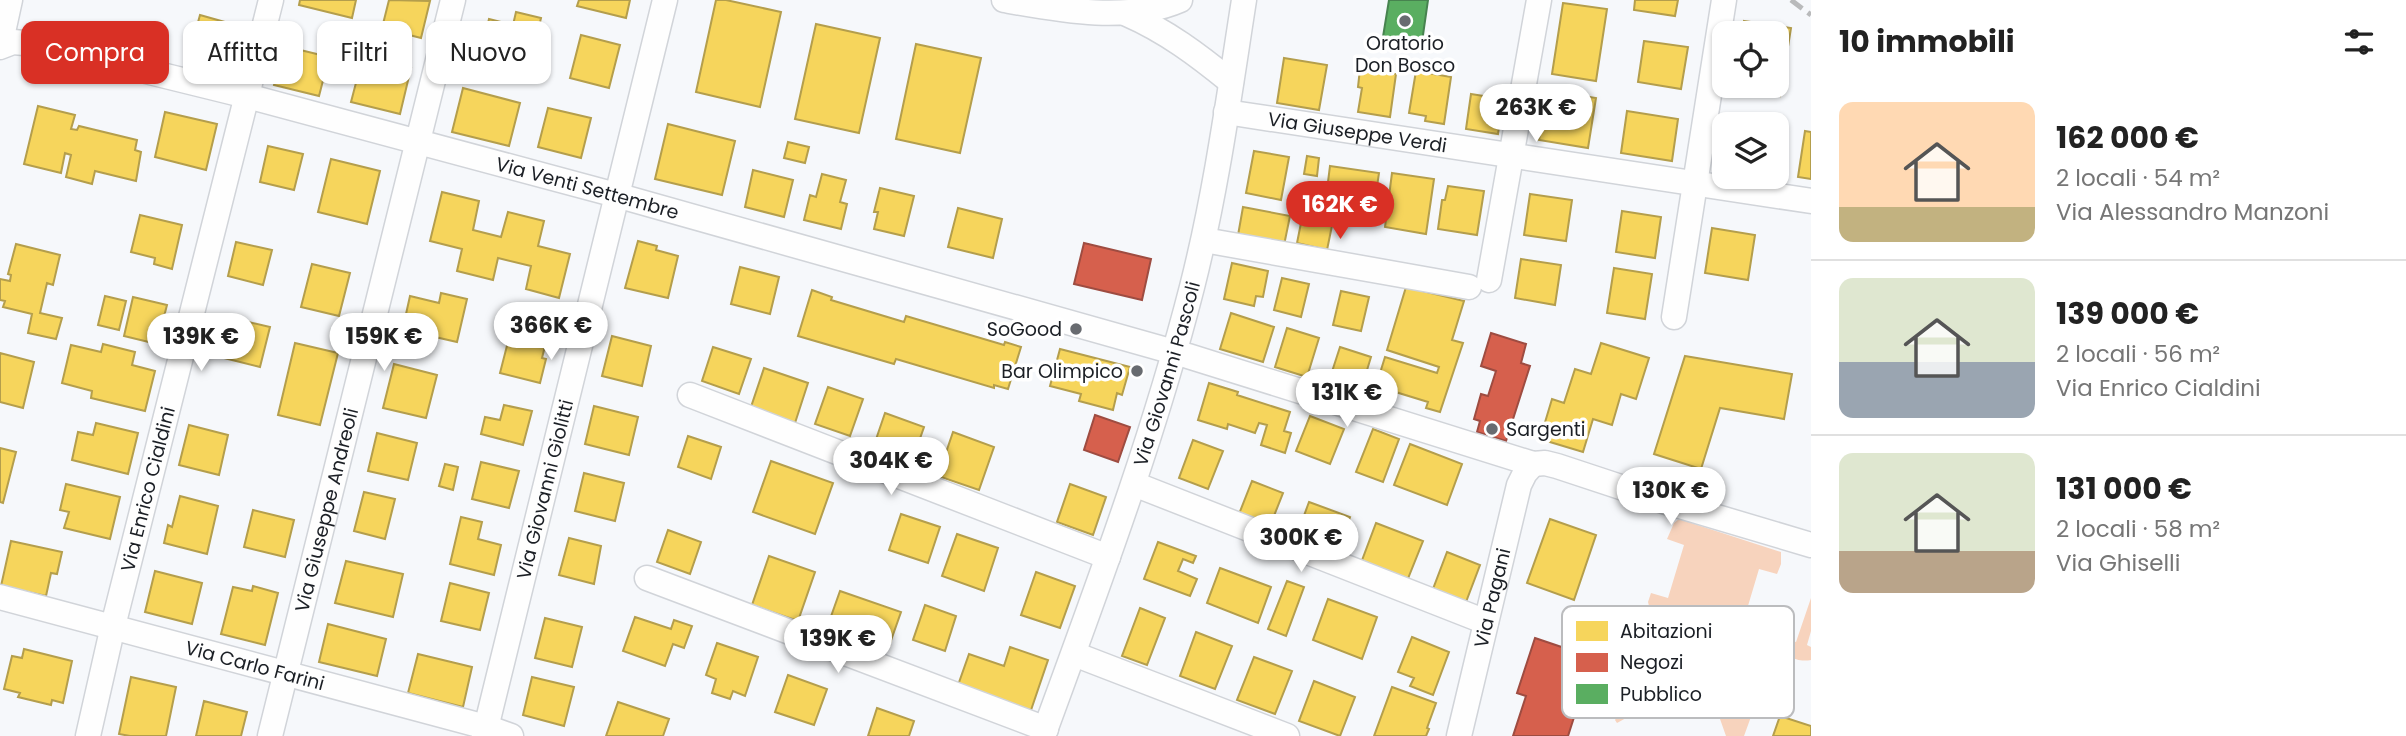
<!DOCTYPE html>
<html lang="it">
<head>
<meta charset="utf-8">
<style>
	body { margin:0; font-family:Poppins,sans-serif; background:#f2f2f2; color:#222; height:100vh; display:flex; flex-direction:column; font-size:26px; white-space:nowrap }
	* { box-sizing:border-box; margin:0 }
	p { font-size:23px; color:#767676 }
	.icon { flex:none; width:38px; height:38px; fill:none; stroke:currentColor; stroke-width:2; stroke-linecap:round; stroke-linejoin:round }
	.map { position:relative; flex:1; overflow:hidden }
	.sheet { display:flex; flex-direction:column; background:#fff; width:595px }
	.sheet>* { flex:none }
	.guide { position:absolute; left:21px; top:21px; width:665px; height:63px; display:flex; gap:14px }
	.controls { position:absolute; left:1712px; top:21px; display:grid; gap:14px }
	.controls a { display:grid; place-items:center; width:77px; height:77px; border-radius:14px; background:#fff; box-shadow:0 2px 5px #0004; font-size:35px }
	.price { position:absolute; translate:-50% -60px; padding:0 16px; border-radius:24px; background:#fff; color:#222; font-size:23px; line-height:46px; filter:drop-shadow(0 2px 4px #0008) }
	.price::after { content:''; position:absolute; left:50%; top:42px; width:21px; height:16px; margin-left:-10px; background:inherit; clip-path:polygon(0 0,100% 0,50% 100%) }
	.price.active { background:#d93025; color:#fff }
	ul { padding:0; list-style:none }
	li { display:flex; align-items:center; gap:21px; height:175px; padding:0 28px }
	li+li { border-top:2px solid #e0e0e0 }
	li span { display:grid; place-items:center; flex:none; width:196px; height:140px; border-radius:14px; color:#555 }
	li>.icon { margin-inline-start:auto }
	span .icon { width:84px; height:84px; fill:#fffc; stroke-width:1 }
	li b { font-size:30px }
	h2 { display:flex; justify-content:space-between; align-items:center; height:84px; padding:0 28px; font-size:30px }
	.chip { padding:0 24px; border-radius:14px; background:#fff; box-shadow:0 2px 5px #0004; font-size:24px; line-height:63px }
	.chip.active { background:#d93025; color:#fff }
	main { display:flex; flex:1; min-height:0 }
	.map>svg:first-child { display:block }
</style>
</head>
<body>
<main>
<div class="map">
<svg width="1811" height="736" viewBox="0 0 1811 736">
	<rect width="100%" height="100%" fill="#f6f8fb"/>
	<path fill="#f7d3bd" d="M 1679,519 L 1781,552 L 1781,564 L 1777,574 L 1759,569 L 1742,626 L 1760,632 L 1755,637 L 1742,643 L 1656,615 L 1650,610 L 1648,602 L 1651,593 L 1668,598 L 1684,545 L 1667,539 L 1674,523 Z
		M 1811,598 L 1811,631 L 1807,645 L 1811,647 L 1811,660 C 1796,663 1781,655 1783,638 L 1796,642 Z
		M 1658,691 L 1666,691 L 1668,695 L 1617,723 L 1615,720 C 1626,703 1638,695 1658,691 Z
		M 1756,703 L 1744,736 L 1726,736 L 1720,719 Z"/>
	<path fill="#f6d55c" stroke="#b49e4c" stroke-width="2" d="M 300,0 L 356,0 L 352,18 L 299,5 Z
		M 389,0 L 430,1 L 421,38 L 382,28 Z
		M 579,0 L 630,0 L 626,18 L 577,6 Z
		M 716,0 L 726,0 L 781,12 L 760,107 L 696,92 Z
		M 1635,0 L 1678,0 L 1675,16 L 1634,10 Z
		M 1563,3 L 1607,9 L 1596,81 L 1552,74 Z
		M 516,12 L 541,18 L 528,72 L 479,60 L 489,19 L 513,25 Z
		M 200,15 L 239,26 L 229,66 L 189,55 Z
		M 1744,21 L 1791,28 L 1780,96 L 1754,92 L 1755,89 L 1736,86 L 1776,86 L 1776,33 L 1742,33 Z
		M 816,24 L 880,38 L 859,133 L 795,119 Z
		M 581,35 L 620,45 L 609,88 L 570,78 Z
		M 1644,41 L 1688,47 L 1681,89 L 1638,82 Z
		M 916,44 L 981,58 L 960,153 L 896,139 Z
		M 284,46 L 329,57 L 319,96 L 274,85 Z
		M 363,56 L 411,68 L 400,114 L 351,102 Z
		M 1284,58 L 1327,65 L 1319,110 L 1277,103 Z
		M 1360,69 L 1396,74 L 1390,117 L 1358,112 L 1362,88 L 1358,87 Z
		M 1416,71 L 1451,77 L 1444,124 L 1425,121 L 1426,116 L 1409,113 Z
		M 463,88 L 520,103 L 509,146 L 452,132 Z
		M 1547,90 L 1596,98 L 1588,148 L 1539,140 Z
		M 1471,94 L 1503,99 L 1498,134 L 1466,129 Z
		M 38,106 L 75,115 L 71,129 L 77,130 L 79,126 L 137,140 L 135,150 L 141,152 L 136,181 L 95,171 L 92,184 L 66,177 L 71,155 L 65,153 L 61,173 L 24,164 Z
		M 548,108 L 591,118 L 581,158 L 538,147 Z
		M 1627,111 L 1678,119 L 1672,161 L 1621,153 Z
		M 165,112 L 217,124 L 206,170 L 155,157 Z
		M 668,124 L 735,141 L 722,195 L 655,179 Z
		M 1805,131 L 1811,132 L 1811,179 L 1798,177 Z
		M 788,142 L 809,147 L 805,163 L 784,158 Z
		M 268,146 L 303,154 L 294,190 L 260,182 Z
		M 1254,151 L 1289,157 L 1281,200 L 1246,193 Z
		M 1307,156 L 1319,158 L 1317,176 L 1304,174 Z
		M 331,159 L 380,171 L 367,224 L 318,212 Z
		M 1330,166 L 1379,173 L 1373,213 L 1325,206 Z
		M 753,170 L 793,180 L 784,217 L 745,207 Z
		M 1392,173 L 1434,179 L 1426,234 L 1385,227 Z
		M 822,174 L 846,180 L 840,202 L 847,204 L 841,229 L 804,220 L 810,195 L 816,197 Z
		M 1448,186 L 1484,191 L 1477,235 L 1438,229 L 1442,200 L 1445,200 Z
		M 880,188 L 914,196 L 904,236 L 874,229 L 878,212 L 874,212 Z
		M 442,192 L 479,201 L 473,230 L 501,237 L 508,212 L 544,221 L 538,246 L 570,254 L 559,298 L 526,289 L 531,266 L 498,258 L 493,280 L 457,271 L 462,249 L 430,241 Z
		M 1530,194 L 1572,200 L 1566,241 L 1524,235 Z
		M 1243,207 L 1290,216 L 1283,250 L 1237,241 Z
		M 958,208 L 1002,219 L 993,258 L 948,247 Z
		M 1318,208 L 1335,211 L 1327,250 L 1297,243 L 1302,218 L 1316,221 Z
		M 1622,211 L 1661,217 L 1655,258 L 1616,252 Z
		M 140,215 L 182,225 L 172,269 L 154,264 L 155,258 L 131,252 Z
		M 1712,228 L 1755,235 L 1748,280 L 1705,273 Z
		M 638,241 L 657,246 L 656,250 L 678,256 L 668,298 L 625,288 Z
		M 236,242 L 272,250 L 263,285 L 228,276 Z
		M 16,244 L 60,255 L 53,285 L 47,283 L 40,313 L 62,318 L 56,339 L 28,333 L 32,314 L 3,307 L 5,301 L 0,300 L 0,279 L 10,281 L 11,275 L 8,274 Z
		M 1521,259 L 1561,265 L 1555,305 L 1515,298 Z
		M 1232,263 L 1268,271 L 1263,297 L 1256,296 L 1254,306 L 1224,299 Z
		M 312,264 L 350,273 L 339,316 L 301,307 Z
		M 740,267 L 779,277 L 770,314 L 731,304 Z
		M 1614,268 L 1652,274 L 1645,319 L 1607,313 Z
		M 1282,278 L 1309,284 L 1301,317 L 1274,310 Z
		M 1406,287 L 1464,301 L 1452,340 L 1463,343 L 1440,412 L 1426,408 L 1428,402 L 1376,386 L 1385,357 L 1437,373 L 1439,367 L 1387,350 Z
		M 812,290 L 832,297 L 831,300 L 904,322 L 906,316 L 1004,345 L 1005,342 L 1021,347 L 1008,389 L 994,385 L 994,388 L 896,359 L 894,364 L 798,336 Z
		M 1341,291 L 1369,297 L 1361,331 L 1333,325 Z
		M 441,293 L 467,299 L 457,342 L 435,337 L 434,340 L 402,332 L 410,296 L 439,303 Z
		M 105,296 L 126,301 L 119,330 L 98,325 Z
		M 133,297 L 167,305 L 157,344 L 124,336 Z
		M 1231,313 L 1274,327 L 1263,362 L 1220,349 Z
		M 218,315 L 270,327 L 260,367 L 208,354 Z
		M 1287,328 L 1319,338 L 1307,377 L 1275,367 Z
		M 510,334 L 546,342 L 542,358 L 546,359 L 540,383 L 500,373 Z
		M 612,336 L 651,346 L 642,386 L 602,376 Z
		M 295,343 L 338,353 L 320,425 L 278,415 Z
		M 1601,343 L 1649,358 L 1636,399 L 1621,394 L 1612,425 L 1593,419 L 1583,452 L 1540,439 L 1552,399 L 1564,403 L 1575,369 L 1591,374 Z
		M 103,344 L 135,352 L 132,365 L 155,371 L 145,411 L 91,398 L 92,391 L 62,383 L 71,345 L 101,352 Z
		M 713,347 L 751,359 L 739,394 L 702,381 Z
		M 1340,347 L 1371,357 L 1360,393 L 1328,384 Z
		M 1060,349 L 1130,367 L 1122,395 L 1117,393 L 1113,410 L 1079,401 L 1081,394 L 1050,386 Z
		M 0,353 L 34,362 L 23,408 L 0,402 Z
		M 1685,356 L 1792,374 L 1784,419 L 1720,408 L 1701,469 L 1654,454 Z
		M 394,364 L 437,375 L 426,418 L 383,408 Z
		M 764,368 L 808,383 L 795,423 L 751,407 Z
		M 1209,383 L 1238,392 L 1237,395 L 1290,412 L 1284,431 L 1291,433 L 1285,453 L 1261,445 L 1267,425 L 1259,423 L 1255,433 L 1228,424 L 1227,429 L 1198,420 Z
		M 828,387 L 863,399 L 850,436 L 815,424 Z
		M 504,405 L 532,411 L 523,445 L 481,434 L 485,417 L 500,420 Z
		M 594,406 L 638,417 L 629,455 L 585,444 Z
		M 885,413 L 924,427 L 911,464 L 872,451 Z
		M 1310,416 L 1344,429 L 1330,464 L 1296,451 Z
		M 96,423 L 138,433 L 128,474 L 72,460 L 78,432 L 93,435 Z
		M 189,425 L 228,435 L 219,475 L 179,465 Z
		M 1373,429 L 1399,439 L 1383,482 L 1356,472 Z
		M 953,432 L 994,447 L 979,490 L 938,476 Z
		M 377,433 L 417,443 L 408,480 L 368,471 Z
		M 688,436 L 721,447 L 711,479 L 678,467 Z
		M 1193,440 L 1223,451 L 1208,489 L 1179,478 Z
		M 1410,444 L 1462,464 L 1447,505 L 1394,485 Z
		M 0,448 L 16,452 L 3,503 L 0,502 Z
		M 771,461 L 833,483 L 815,534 L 753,512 Z
		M 481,462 L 519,471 L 509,508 L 472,499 Z
		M 445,464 L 458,467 L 453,490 L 439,486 Z
		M 584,473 L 624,483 L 615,521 L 575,511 Z
		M 1252,481 L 1283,493 L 1270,526 L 1239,514 Z
		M 66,484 L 120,497 L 110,539 L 64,528 L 69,512 L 60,510 Z
		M 1070,484 L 1106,497 L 1093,535 L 1057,522 Z
		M 364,492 L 395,499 L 385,539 L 354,531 Z
		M 180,496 L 218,506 L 207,554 L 164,543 L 168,525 L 172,527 Z
		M 1309,502 L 1350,517 L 1338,551 L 1303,537 L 1309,523 L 1302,521 Z
		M 253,510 L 294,520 L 285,557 L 244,547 Z
		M 901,514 L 940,527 L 928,563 L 889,550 Z
		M 461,517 L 482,522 L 478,539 L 501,545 L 494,575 L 450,564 Z
		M 1550,519 L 1596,535 L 1574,600 L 1527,583 Z
		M 1376,523 L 1423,541 L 1407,581 L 1361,563 Z
		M 668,530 L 701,542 L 690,574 L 657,562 Z
		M 957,534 L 998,548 L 984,591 L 942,576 Z
		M 569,538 L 601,546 L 594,584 L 559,575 Z
		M 11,541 L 62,552 L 57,574 L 51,573 L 46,596 L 1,586 Z
		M 1158,542 L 1196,556 L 1193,563 L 1183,559 L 1178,571 L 1197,579 L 1190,596 L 1144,579 Z
		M 1447,552 L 1480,565 L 1466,602 L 1433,589 Z
		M 769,556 L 815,572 L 798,621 L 752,605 Z
		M 346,561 L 403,574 L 393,617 L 335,603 Z
		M 1220,568 L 1271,587 L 1258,623 L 1207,603 Z
		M 155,571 L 202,583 L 192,624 L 145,612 Z
		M 1036,572 L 1075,586 L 1060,628 L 1021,615 Z
		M 1287,581 L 1304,587 L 1286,636 L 1268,629 Z
		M 450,583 L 489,593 L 480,630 L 441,621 Z
		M 253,586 L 278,593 L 265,645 L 221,634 L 233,587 L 252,591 Z
		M 840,591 L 901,612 L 889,646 L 828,625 Z
		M 1328,599 L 1377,617 L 1362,659 L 1313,640 Z
		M 925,605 L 956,616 L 945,651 L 913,640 Z
		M 1140,608 L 1165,618 L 1147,665 L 1122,656 Z
		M 635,617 L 671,629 L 674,620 L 692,626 L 684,648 L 673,644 L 665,666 L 623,651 Z
		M 545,618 L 582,627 L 572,667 L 535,658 Z
		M 328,624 L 386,639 L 377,676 L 319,662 Z
		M 1196,632 L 1232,646 L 1215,689 L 1180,676 Z
		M 1412,637 L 1449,652 L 1433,695 L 1410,686 L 1414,678 L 1398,672 Z
		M 717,643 L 758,657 L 745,696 L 733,691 L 730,699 L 712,693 L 716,679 L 706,675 Z
		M 1010,647 L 1048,660 L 1029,716 L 956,691 L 969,654 L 1004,666 Z
		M 24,649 L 72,661 L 63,703 L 52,700 L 51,705 L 18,697 L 20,693 L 4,689 L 12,656 L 22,658 Z
		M 418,654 L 472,667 L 463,707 L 408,693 Z
		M 1254,657 L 1292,671 L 1275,714 L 1237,700 Z
		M 788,675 L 827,689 L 814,725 L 775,712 Z
		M 131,677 L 176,687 L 166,736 L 130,736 L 119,734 Z
		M 532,677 L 574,687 L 564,726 L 523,715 Z
		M 1314,681 L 1355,697 L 1340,736 L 1299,721 Z
		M 1392,687 L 1436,703 L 1427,728 L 1429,729 L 1426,736 L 1374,736 Z
		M 204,701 L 247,712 L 241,736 L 196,736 Z
		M 618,702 L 669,719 L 663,736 L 606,736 Z
		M 877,708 L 914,721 L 909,736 L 868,736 Z
		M 1780,716 L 1811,726 L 1811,736 L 1773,736 Z"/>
	<path fill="#d6604d" stroke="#9e4c41" stroke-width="2" d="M 1084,243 L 1151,259 L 1142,300 L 1074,284 Z
		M 1491,333 L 1526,344 L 1521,363 L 1530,366 L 1506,441 L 1477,432 L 1480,421 L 1474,419 L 1481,394 L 1488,396 L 1496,371 L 1481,366 Z
		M 1095,415 L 1130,427 L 1118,462 L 1084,450 Z
		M 1535,638 L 1588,656 L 1580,681 L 1585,683 L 1568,736 L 1513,736 L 1526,696 L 1517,693 Z"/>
	<path fill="#5aae61" stroke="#47834f" stroke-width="2" d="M 1389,0 L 1428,0 L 1421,49 L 1382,43 Z"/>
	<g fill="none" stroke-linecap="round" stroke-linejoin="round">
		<g stroke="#d1d4d9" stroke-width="27">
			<g id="minor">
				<path d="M 1004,0 C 1060,10 1127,23 1180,0"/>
				<path d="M 1127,14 C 1166,31 1198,55 1231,82"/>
				<path d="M 0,46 L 10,0"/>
				<path id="s1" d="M 0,47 L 13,42 L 36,44 L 247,96 L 616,195 L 1188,356 L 1533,464 L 1545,463 L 1557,466 L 1663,501 L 1811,545"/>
				<path id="s2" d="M 1226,112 L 1811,201"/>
				<path d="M 1204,240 L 1469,287"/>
				<path d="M 1489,280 L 1539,0"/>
				<path d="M 1674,317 L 1724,0"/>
				<path d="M 690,395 L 1108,557"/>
				<path d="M 1134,484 L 1486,622"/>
				<path d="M 647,578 L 1046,729"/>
				<path id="s3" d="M 0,597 L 486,727 L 511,736"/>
				<path d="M 1074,654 L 1287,736"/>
				<path id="s4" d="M 88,736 L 113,626 L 271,0"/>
				<path id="s5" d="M 270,736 L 453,0"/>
				<path id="s6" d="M 484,736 L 665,0"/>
				<path id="s7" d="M 1043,736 C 1097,588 1153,440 1192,287 C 1216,193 1229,96 1244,0"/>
				<path id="s8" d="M 1459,736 L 1519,485 L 1525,473 L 1533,464"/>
			</g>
		</g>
		<use href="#minor" stroke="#fefefe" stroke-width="24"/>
		<path stroke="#b9babb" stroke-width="5" stroke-dasharray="14 7" stroke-linecap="butt" d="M 1791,0 L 1811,15"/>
	</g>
	<g fill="#686b70" stroke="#fff" stroke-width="2.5">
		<circle cx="1405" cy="21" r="7"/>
		<circle cx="1076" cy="329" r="7"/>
		<circle cx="1137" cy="371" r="7"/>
		<circle cx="1492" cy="429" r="7"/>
	</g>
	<g text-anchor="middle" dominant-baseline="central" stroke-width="7" stroke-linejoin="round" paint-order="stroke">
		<g font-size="19" fill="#1b1f25" stroke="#fff" text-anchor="end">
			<text x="1405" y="43" text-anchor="middle">Oratorio<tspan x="1405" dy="22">Don Bosco</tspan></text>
			<text x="1062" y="329">SoGood</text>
			<text x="1123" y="371">Bar Olimpico</text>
			<text x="1506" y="429" text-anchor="start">Sargenti</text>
		</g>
		<g font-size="19" fill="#1b1f25" stroke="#fff">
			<text stroke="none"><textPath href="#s2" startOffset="133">Via Giuseppe Verdi</textPath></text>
			<text stroke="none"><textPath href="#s1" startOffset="607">Via Venti Settembre</textPath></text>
			<text stroke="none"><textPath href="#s7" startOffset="383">Via Giovanni Pascoli</textPath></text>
			<text stroke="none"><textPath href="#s4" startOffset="254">Via Enrico Cialdini</textPath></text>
			<text stroke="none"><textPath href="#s6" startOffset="254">Via Giovanni Giolitti</textPath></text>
			<text stroke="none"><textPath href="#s5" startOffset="233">Via Giuseppe Andreoli</textPath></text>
			<text stroke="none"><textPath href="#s8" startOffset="142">Via Pagani</textPath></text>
			<text stroke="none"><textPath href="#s3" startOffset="264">Via Carlo Farini</textPath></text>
		</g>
	</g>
	<rect x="1562" y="606" width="232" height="112" rx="10" fill="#fff" stroke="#bbbcbe" stroke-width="2"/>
	<rect x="1576" y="621" width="32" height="20" fill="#f6d55c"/>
	<rect x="1576" y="653" width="32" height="19" fill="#d6604d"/>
	<rect x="1576" y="684" width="32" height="20" fill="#5aae61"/>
	<g font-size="19" fill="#1b1f25">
		<text x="1620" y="638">Abitazioni</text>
		<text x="1620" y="669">Negozi</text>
		<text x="1620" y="701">Pubblico</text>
	</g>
</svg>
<div class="controls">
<a><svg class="icon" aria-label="locate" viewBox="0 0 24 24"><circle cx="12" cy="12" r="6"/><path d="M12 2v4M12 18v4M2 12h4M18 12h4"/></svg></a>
<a><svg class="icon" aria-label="layers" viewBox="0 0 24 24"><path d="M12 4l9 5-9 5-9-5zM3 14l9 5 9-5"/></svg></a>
</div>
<b class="price" style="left:1536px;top:144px">263K €</b>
<b class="price active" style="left:1340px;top:241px">162K €</b>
<b class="price" style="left:551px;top:362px">366K €</b>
<b class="price" style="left:201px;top:373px">139K €</b>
<b class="price" style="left:384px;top:373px">159K €</b>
<b class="price" style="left:1347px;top:429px">131K €</b>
<b class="price" style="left:891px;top:497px">304K €</b>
<b class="price" style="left:1671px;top:527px">130K €</b>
<b class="price" style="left:1301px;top:574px">300K €</b>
<b class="price" style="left:838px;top:675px">139K €</b>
<div class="guide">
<a class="chip active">Compra</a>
<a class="chip">Affitta</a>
<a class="chip">Filtri</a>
<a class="chip">Nuovo</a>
</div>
</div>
<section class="sheet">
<h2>10 immobili<svg class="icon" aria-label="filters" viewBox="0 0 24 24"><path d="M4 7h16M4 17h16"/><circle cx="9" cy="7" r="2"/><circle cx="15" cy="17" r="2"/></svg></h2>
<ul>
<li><span style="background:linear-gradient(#ffd9b3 75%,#c2b280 0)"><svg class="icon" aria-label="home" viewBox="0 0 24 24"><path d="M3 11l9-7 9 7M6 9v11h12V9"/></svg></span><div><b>162 000 €</b><p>2 locali · 54 m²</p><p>Via Alessandro Manzoni</p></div></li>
<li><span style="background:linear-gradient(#dfe7d0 60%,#9aa5b1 0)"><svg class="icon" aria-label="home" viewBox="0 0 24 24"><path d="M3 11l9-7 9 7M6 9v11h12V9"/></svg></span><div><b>139 000 €</b><p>2 locali · 56 m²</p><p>Via Enrico Cialdini</p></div></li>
<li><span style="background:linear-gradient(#dfe7d0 70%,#b9a48a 0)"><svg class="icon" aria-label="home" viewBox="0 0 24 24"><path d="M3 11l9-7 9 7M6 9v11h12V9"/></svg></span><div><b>131 000 €</b><p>2 locali · 58 m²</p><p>Via Ghiselli</p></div></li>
</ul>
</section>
</main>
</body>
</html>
